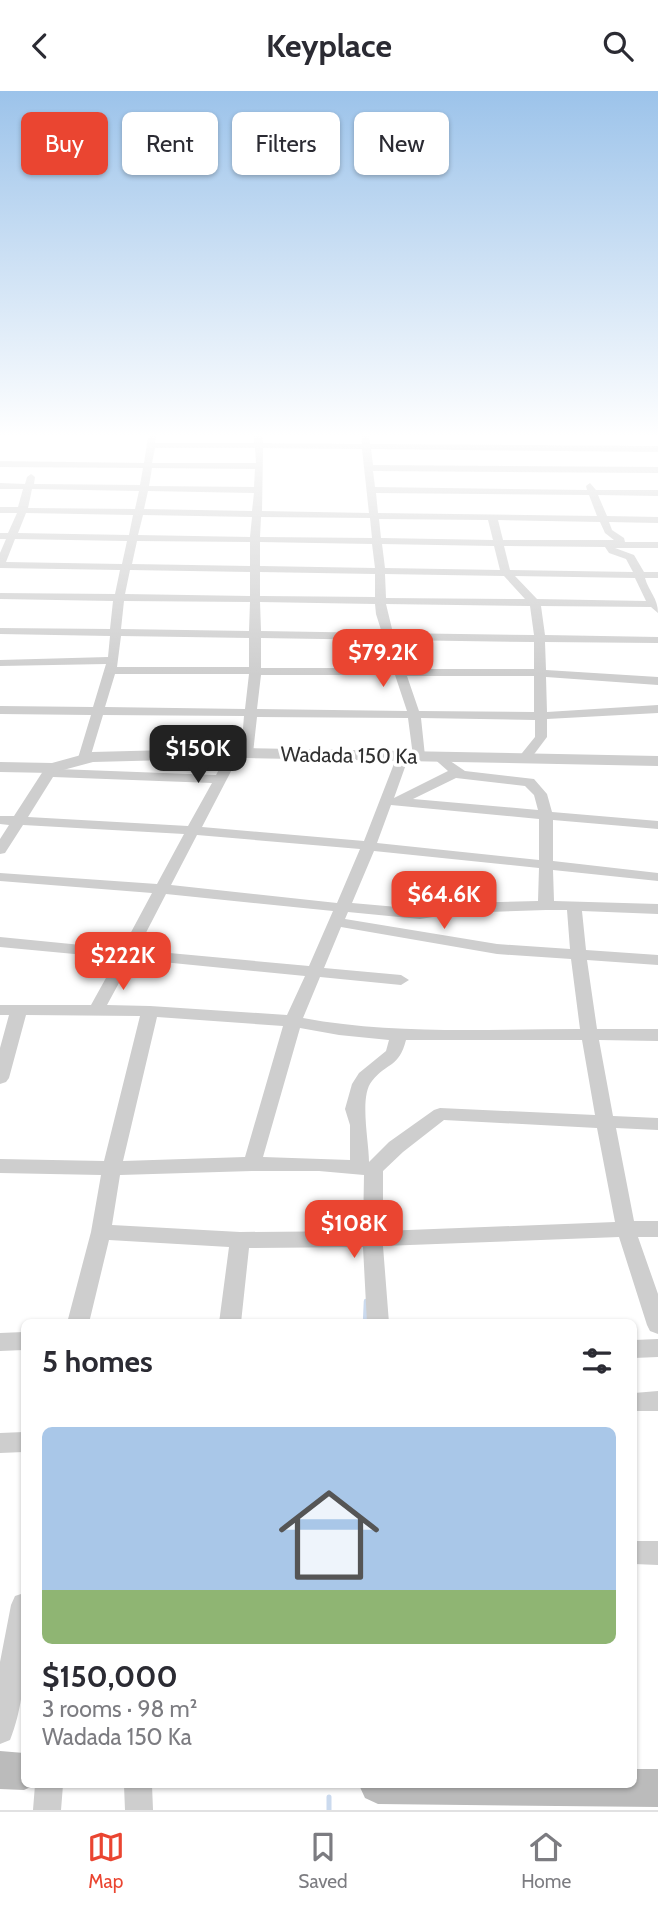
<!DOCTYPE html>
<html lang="en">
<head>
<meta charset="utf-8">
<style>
	body { margin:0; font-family:Cabin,sans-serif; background:#f7f7f7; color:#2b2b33; height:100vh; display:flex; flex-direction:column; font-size:26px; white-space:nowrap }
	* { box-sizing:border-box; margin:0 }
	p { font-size:23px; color:#7c7c81 }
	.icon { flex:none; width:38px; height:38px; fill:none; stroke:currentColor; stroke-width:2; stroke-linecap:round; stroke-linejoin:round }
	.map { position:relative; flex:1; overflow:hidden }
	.drawer { position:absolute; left:21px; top:1228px; width:616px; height:469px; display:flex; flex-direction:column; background:#fff; border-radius:10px; box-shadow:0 2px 5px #0004 }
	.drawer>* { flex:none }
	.banner { position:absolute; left:21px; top:21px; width:616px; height:63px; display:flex; gap:14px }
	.price { position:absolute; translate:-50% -60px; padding:0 16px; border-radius:14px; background:#ea4531; color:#fff; font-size:23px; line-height:46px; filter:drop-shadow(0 2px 4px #0008) }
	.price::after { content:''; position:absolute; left:50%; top:42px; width:21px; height:16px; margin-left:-10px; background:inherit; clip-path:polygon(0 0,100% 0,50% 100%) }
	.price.selected { background:#222; color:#fff }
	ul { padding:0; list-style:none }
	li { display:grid; align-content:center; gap:14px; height:371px; padding:0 21px }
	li+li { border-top:2px solid #e1e1e2 }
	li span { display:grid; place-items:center; height:217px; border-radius:10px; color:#555 }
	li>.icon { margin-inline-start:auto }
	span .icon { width:126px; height:126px; fill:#fffc; stroke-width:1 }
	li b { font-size:30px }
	h2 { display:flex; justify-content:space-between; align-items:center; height:84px; padding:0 21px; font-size:30px }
	.pill { padding:0 24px; border-radius:10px; background:#fff; box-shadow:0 2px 5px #0004; font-size:24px; line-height:63px }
	.pill.selected { background:#ea4531; color:#fff }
	header { display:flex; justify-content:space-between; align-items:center; height:91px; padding:0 21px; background:#fff; font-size:32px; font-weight:700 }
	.tab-bar { display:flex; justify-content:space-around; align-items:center; height:98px; border-top:2px solid #e1e1e2; background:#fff; font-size:19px; color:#7c7c81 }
	.tab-bar a { display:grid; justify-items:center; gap:4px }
	.tab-bar .selected { color:#ea4531 }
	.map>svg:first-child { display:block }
</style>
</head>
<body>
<header><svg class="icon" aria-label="back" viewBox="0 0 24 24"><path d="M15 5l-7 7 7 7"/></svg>Keyplace<svg class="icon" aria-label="search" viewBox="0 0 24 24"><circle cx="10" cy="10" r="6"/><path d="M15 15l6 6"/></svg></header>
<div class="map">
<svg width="658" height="1719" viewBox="0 0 658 1719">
	<rect width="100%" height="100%" fill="#fff"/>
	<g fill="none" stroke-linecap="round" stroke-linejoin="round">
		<path stroke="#cbdaee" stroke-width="4.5" d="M 365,1232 L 366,1210"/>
		<path stroke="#cbdaee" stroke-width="5" d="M 329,1706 L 329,1719"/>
		<path fill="#cecece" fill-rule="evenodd" d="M 151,344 L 156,346 L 155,352 L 254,352 L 254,344 L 262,344 L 263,352 L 362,353 L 361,344 L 369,344 L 370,353 L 658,355 L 658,361 L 371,358 L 373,374 L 658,376 L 658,382 L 373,380 L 375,396 L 587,399 L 586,395 L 590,392 L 596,399 L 658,399 L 658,405 L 598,404 L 607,425 L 658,426 L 658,432 L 609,431 L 612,439 L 624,447 L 625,451 L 658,451 L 658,457 L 615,457 L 634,464 L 644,481 L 658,481 L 658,487 L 645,487 C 649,501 658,507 658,522 L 651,516 L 541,515 L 545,544 L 658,546 L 658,552 L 545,551 L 546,579 L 658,586 L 658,594 L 546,586 L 547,621 L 658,614 L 658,622 L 547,628 L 547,646 L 529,670 L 524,671 L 518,667 L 535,646 L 535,629 L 421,627 L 425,665 L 419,669 L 413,665 L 408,627 L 257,626 L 253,662 L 247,666 L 241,662 L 244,625 L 103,624 L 90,667 L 89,670 L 79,670 L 78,667 L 91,624 L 0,623 L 0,615 L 93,616 L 106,573 L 0,575 L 0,569 L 108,566 L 110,545 L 0,543 L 0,537 L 110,538 L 113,510 L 0,508 L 0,502 L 115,503 L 120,479 L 0,477 L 0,462 L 6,448 L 0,448 L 0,442 L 8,442 L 17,422 L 0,422 L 0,416 L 18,416 L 23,398 L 0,398 L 0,392 L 25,393 L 27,386 L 31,383 L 35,386 L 34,393 L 140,394 L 143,377 L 0,376 L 0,370 L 144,372 L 148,346 ZM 155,357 L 255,357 L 256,372 L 152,372 ZM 263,357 L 362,358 L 369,422 L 262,420 ZM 152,377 L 255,378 L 254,396 L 149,395 ZM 32,398 L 139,400 L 135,418 L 28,417 ZM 148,400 L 254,402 L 252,420 L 144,418 ZM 376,402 L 589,404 L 597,425 L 378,422 ZM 26,422 L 133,424 L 129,444 L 18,442 ZM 143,424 L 252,426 L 250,446 L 138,444 ZM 261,426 L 370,427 L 372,447 L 260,446 ZM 379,428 L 488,429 L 493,449 L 381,447 ZM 498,429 L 600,431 L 605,442 L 614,449 L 503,449 ZM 15,448 L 127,450 L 122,473 L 6,471 ZM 137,450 L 250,451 L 250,475 L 132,473 ZM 260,451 L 372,453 L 375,477 L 260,475 ZM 382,453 L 494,455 L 500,479 L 385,477 ZM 504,455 L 605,456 L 609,462 L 626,468 L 633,481 L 510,479 ZM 130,479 L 250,481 L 250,505 L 125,503 ZM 260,481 L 375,483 L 375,506 L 260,505 ZM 385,483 L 504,485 L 525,508 L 386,507 ZM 515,485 L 635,487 L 646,510 L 537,508 ZM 124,510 L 250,511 L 249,540 L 121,538 ZM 260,511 L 375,513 L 376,523 L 382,542 L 261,540 ZM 386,513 L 530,515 L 534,544 L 393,542 ZM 121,545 L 249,547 L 249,576 L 117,576 ZM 261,547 L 384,549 L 393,577 L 261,577 ZM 395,549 L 534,551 L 534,578 L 405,578 ZM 115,583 L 249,583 L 245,618 L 105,616 ZM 261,584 L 395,584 L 407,620 L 257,618 ZM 407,585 L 534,585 L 534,621 L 419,620 Z
			M 234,659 L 240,663 L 202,736 L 364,750 L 397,665 L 403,661 L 409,665 L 394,707 L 448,680 L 431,665 L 437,661 L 465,680 L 534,688 L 547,703 L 552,721 L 658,730 L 658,738 L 553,729 L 553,770 L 658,782 L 658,790 L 553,779 L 554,810 L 658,813 L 658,823 L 582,820 L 586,859 L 658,864 L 658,874 L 587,869 L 597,938 L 658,938 L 658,950 L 599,949 L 613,1025 L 658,1027 L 658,1039 L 616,1037 L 634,1130 L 658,1130 L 658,1146 L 638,1146 L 658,1203 L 658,1243 L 650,1240 L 647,1234 L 619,1146 L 383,1155 L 389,1232 L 367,1232 L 363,1156 L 249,1157 L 241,1232 L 219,1232 L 229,1156 L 109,1149 L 89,1232 L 67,1232 L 91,1141 L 101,1084 L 0,1082 L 0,1068 L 104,1070 L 140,925 L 26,924 L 9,987 L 6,991 L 0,993 L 0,957 L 9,924 L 0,924 L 0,914 L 91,914 L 117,867 L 0,856 L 0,846 L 122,858 L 152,802 L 0,790 L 0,782 L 157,793 L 184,743 L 23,734 L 5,762 L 0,763 L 0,748 L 9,734 L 0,733 L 0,725 L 14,725 L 47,674 L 57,674 L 58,678 L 216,684 L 229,660 ZM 53,686 L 212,692 L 188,735 L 28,726 ZM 456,687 L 525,695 L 534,704 L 538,719 L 413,708 ZM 391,714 L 539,728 L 539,769 L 377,752 ZM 197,744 L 360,758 L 337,812 L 171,794 ZM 374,760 L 539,777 L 538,810 L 459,812 L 420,818 L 352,812 ZM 166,803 L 333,820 L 309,875 L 137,859 ZM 546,819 L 567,819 L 570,858 L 497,853 L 345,828 L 348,821 L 420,828 L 459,822 ZM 341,836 L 497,863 L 571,868 L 580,938 C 488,938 394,944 303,927 L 320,886 L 401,894 L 409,889 L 401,884 L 324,877 ZM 132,868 L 305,885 L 287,924 L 150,915 L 107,914 ZM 157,926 L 283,935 L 245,1066 L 123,1070 ZM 300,937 L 339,944 L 389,949 L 386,960 L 359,982 L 352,993 L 345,1018 L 350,1034 L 350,1069 L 263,1066 ZM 406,949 L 582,949 L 595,1024 L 440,1017 L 434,1019 L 389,1051 L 369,1071 C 369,1050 359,1005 372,990 C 387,971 399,977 406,949 ZM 444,1029 L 597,1037 L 615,1131 L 383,1140 L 383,1080 L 403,1061 ZM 252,1080 L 319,1080 L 364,1084 L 363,1140 L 240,1141 L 112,1134 L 120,1084 Z
			M 24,1241 L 24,1259 L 0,1260 L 0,1242 Z
			M 658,1248 L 658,1266 L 634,1267 L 634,1249 Z
			M 658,1300 L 658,1320 L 634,1320 L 634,1302 Z
			M 24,1341 L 24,1361 L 0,1362 L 0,1342 Z
			M 634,1450 L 658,1450 L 658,1474 L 634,1473 Z
			M 24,1502 C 28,1545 27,1608 10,1649 L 0,1653 L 0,1571 L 11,1514 L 15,1505 Z
			M 35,1694 L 63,1694 L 61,1719 L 33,1719 Z
			M 124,1694 L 152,1694 L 153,1719 L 125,1719 Z"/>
		<path fill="#cecece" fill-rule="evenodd" d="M 247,657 L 658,665 L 658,675 L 247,667 L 93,671 L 52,682 L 0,681 L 0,671 L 52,672 L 92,661 Z"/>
		<path fill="#bbb" fill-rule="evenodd" d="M 0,1660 L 24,1662 L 24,1694 L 35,1694 L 24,1699 L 0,1698 Z
			M 634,1678 L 658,1678 L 658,1716 L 378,1713 L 365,1707 L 359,1694 L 634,1694 Z"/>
	</g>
	<linearGradient id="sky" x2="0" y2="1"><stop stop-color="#9cc3ea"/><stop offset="0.59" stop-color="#fff"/><stop offset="1" stop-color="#fff" stop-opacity="0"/></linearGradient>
	<rect width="658" height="584" fill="url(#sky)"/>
	<g text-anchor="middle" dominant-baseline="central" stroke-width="7" stroke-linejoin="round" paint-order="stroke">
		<g font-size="21" fill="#313131" stroke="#fff">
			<text transform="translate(349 664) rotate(1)">Wadada 150 Ka</text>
		</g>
	</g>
</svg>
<b class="price" style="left:383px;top:598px">$79.2K</b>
<b class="price selected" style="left:198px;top:694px">$150K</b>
<b class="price" style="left:444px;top:840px">$64.6K</b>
<b class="price" style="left:123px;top:901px">$222K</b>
<b class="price" style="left:354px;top:1169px">$108K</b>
<div class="banner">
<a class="pill selected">Buy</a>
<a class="pill">Rent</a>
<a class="pill">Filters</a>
<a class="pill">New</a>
</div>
<section class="drawer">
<h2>5 homes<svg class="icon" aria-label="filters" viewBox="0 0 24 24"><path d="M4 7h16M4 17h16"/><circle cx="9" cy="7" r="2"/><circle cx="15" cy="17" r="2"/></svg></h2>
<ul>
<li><span style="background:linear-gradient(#a9c7e8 75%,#8fb573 0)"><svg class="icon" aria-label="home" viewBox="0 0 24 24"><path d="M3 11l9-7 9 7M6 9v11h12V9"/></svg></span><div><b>$150,000</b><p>3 rooms · 98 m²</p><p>Wadada 150 Ka</p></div></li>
</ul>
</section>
</div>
<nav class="tab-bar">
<a class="selected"><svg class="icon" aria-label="map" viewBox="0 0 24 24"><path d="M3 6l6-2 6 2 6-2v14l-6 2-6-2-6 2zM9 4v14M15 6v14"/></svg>Map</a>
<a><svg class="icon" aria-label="saved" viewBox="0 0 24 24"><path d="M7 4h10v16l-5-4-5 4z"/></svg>Saved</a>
<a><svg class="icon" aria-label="home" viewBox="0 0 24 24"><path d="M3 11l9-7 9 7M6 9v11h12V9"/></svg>Home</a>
</nav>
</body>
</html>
